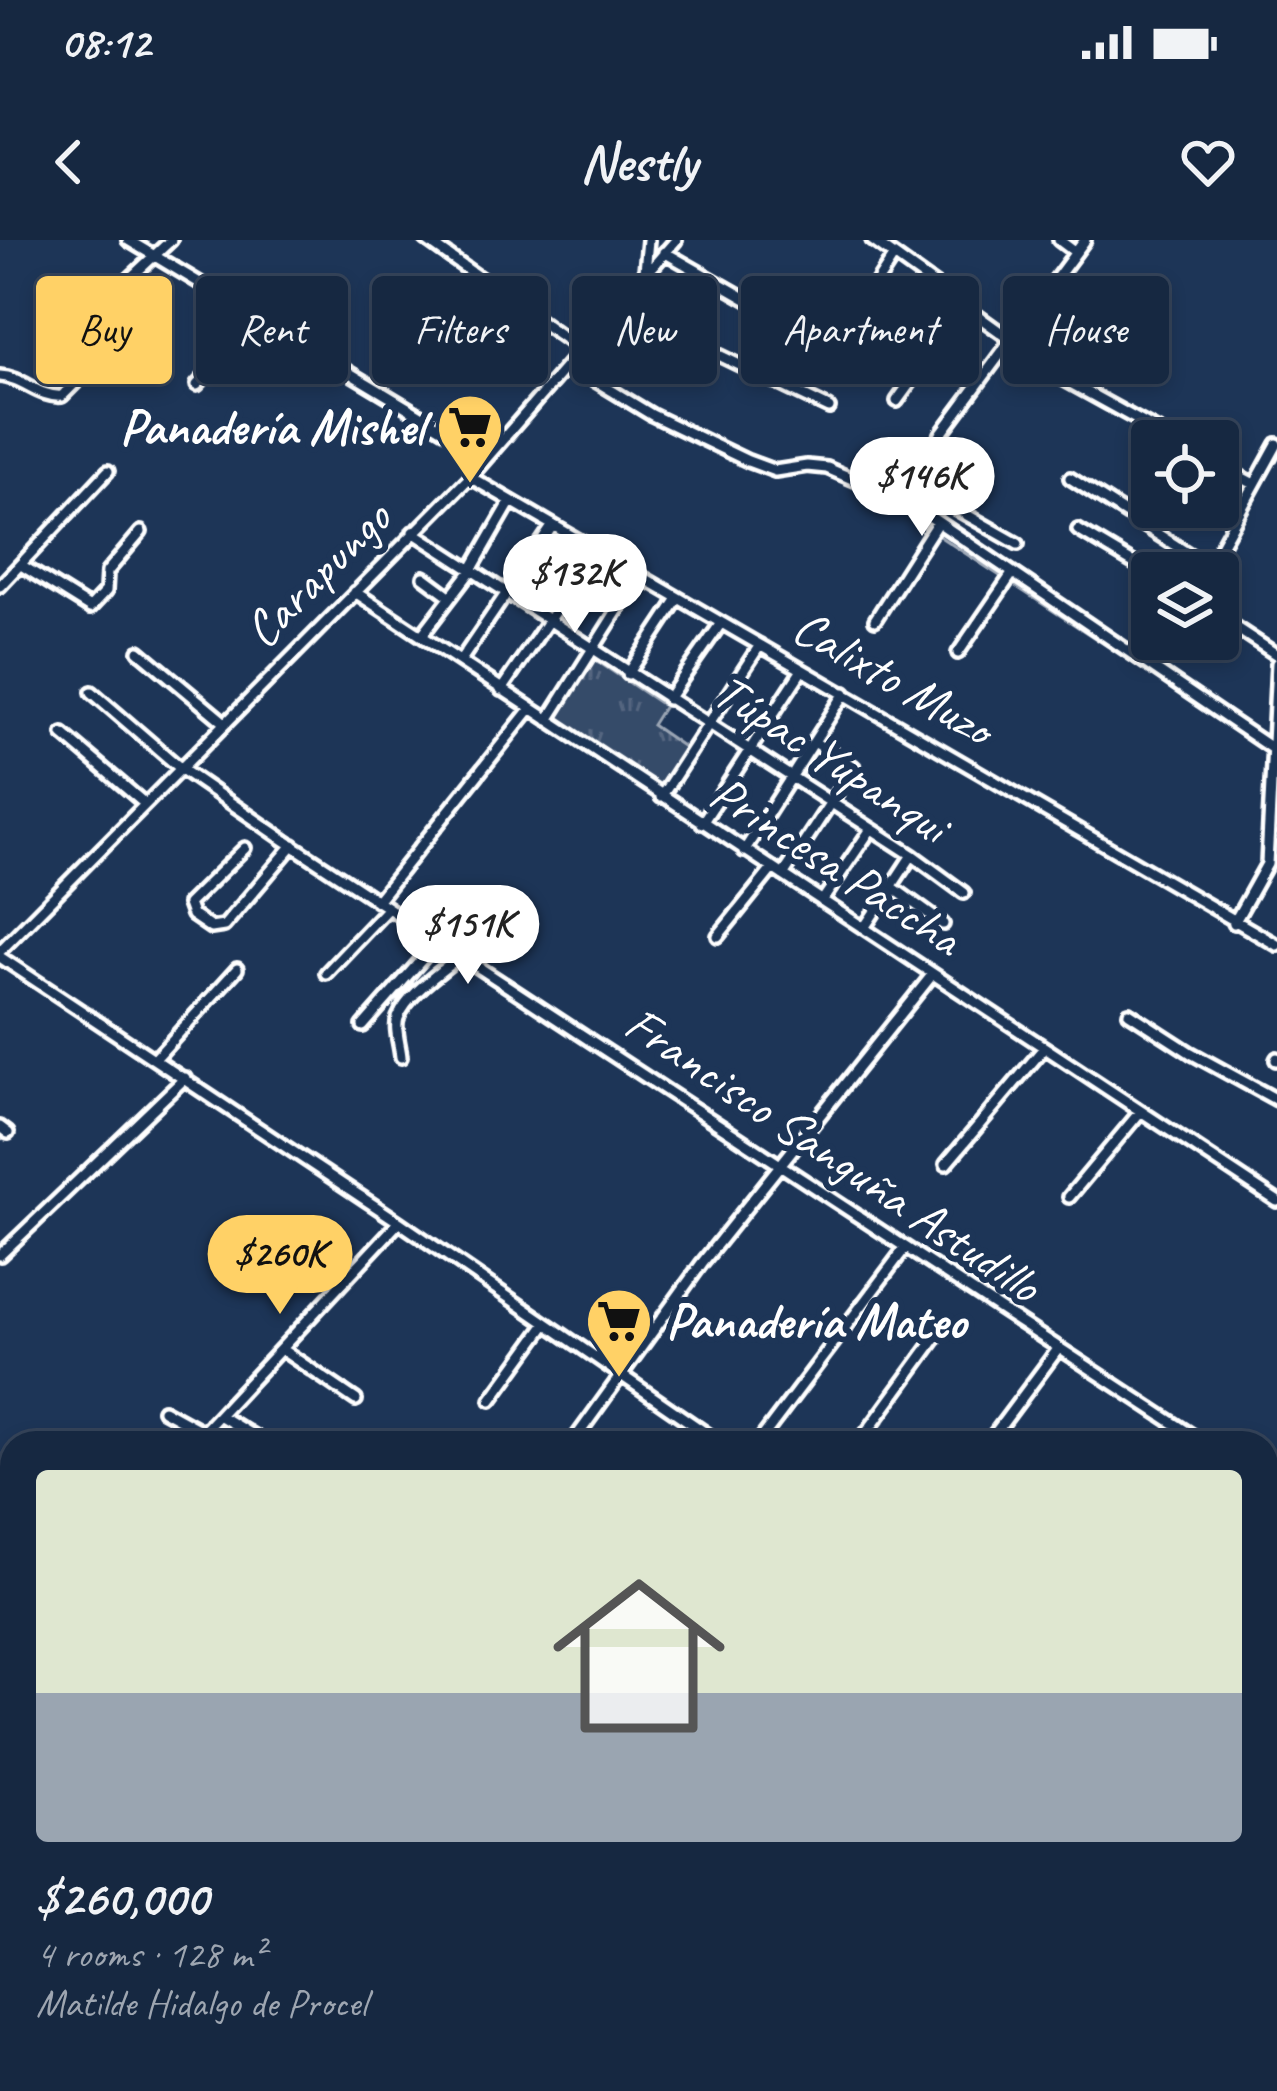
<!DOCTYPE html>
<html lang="en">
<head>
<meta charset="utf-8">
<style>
	body { margin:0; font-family:Caveat,sans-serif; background:#1f3048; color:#f1f3f6; height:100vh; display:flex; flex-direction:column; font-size:45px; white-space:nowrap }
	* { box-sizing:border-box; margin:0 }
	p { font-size:39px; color:#9ea6b1 }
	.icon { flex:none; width:66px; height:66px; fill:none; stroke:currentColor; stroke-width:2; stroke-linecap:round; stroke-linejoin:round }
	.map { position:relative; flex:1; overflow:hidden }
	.panel { position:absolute; left:0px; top:1191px; width:1278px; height:660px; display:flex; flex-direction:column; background:#162841; border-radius:36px 36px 0 0; box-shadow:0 6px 18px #0003,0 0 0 3px #35445a }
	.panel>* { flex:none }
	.guide { position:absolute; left:36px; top:36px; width:1206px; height:108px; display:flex; gap:24px }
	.buttons { position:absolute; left:1131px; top:180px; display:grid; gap:24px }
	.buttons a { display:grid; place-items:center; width:108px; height:108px; border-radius:12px; background:#162841; box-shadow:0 6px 18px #0003,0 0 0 3px #35445a; font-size:60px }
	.price { position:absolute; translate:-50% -102px; padding:0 27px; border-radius:42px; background:#fff; color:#222; font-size:39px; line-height:78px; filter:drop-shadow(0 3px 6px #0008) }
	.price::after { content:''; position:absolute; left:50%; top:72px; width:36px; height:27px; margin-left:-18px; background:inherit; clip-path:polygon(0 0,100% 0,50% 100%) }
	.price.on { background:#ffd166; color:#111 }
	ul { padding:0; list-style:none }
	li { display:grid; align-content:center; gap:24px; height:636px; padding:0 36px }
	li span { display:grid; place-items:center; height:372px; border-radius:12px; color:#555 }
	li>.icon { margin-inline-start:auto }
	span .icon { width:216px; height:216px; fill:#fffc; stroke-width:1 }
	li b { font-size:51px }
	.pill { padding:0 42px; border-radius:12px; background:#162841; box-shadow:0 6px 18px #0003,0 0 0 3px #35445a; font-size:42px; line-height:108px }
	.pill.on { background:#ffd166; color:#111 }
	.status { display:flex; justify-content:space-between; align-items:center; height:84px; padding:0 60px; background:#162841; direction:ltr }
	.status svg { height:33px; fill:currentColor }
	header { display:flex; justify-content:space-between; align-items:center; height:156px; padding:0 36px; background:#162841; font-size:54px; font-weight:700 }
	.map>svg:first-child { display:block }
</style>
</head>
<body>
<div class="status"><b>08:12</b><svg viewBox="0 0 49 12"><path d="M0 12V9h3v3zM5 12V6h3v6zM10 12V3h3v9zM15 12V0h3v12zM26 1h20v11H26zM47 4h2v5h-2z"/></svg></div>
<header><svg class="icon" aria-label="back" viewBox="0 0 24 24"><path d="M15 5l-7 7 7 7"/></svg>Nestly<svg class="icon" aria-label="heart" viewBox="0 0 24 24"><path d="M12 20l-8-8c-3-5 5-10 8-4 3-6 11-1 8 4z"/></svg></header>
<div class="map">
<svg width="1277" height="1851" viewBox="0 0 1277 1851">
	<defs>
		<pattern id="forest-firs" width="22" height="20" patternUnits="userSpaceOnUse" patternTransform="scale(3)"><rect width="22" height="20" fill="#364b69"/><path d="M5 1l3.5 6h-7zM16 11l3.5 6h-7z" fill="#546680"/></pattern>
		<pattern id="park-tufts" width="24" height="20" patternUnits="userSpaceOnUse" patternTransform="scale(3)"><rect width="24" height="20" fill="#364b69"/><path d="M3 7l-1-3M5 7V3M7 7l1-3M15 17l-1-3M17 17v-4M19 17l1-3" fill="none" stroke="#546680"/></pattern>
	</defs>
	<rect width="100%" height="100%" fill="#1d3557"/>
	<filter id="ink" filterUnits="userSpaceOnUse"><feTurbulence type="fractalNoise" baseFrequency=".00833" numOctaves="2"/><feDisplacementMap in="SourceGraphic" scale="24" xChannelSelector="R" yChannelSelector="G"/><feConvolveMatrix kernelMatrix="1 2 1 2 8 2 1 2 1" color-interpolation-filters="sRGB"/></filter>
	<g filter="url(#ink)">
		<path fill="url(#forest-firs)" stroke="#9aa5b4" stroke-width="3" d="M 0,1671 L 12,1678 L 12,1839 L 126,1839 L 144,1851 L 0,1851 Z"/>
		<path fill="url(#park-tufts)" stroke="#9aa5b4" stroke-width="3" d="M 594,419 L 664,466 L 652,485 L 688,510 L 660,551 L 553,479 Z"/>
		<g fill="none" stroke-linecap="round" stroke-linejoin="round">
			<path stroke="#a0aab8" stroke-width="3" d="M 873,253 L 1257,504"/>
			<g stroke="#fff" stroke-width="18">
				<path id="minor" d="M 128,0 L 488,216
					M 426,0 L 581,110
					M 872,0 L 1010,99
					M 1059,0 L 1075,12
					M 664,12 L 764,69
					M 645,31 L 648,0
					M 617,66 L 829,168
					M 1005,107 L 1176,201
					M 568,124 L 652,175 L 748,221 L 775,231 L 807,226 L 827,228 L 913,265 L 1271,508
					M 817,135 L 894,16
					M 0,136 C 23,137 39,158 62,156 L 113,105 L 93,73 L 171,0
					M 197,145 L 260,79
					M 897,161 L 965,67
					M 1218,225 L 1254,244
					M 470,237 L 1277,705
					M 1070,238 L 1209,327
					M 923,250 L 1018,304
					M 913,265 L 923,250 L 941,194 L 1085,0
					M 1078,290 L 1152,334
					M 413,292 L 912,615 L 964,653
					M 21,325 L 90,368 L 106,351 L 107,332 L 141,292
					M 1206,333 L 1277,204
					M 424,337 L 451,357
					M 0,346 L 108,231
					M 355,352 L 1277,961
					M 1218,376 L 1277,415
					M 875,380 L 937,283
					M 422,395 L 470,332 L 511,261
					M 139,411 L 225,483
					M 958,413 L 1012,334
					M 461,420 L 553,285
					M 628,434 L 677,360
					M 501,450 L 596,311
					M 92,452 L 180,528 L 286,601 L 1204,1203
					M 668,459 L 721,383
					M 548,480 L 639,336
					M 63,494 L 145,564
					M 661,557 L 760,405
					M 702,583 L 802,430
					M 245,608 L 188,664 L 192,675 L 211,688 L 224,686 L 293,605
					M 744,611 L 845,453
					M 783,635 L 854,527 L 814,502
					M 892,647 L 943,684
					M 377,661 L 530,469
					M 822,661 L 871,589
					M 1234,683 L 1267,624 L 1277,423
					M 864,688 L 912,615
					M 718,696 L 772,629
					M 0,711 L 470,237 L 676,0
					M 0,717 L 399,982 L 720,1203
					M 326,733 L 388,668
					M 1129,773 L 1191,813 L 1277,860
					M 363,786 L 438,701
					M 401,817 C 400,805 394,788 398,778 C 408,753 441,732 461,715
					M 155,819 L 237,729
					M 1276,820 L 1277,818
					M 0,887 L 8,893
					M 946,924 L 1044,808
					M 1069,957 L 1140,872
					M 0,1015 L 185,838
					M 281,1109 L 356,1160
					M 491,1160 L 546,1084
					M 163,1170 L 203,1192
					M 219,1175 L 265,1203
					M 193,1203 L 399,982
					M 572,1203 L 702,1023 L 932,735
					M 758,1203 L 905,1008
					M 859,1203 L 942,1089
					M 988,1203 L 1058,1109
					M 1266,1243 L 1277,1250
					M 1266,1293 L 1277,1280
					M 0,1412 L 12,1399
					M 0,1487 L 12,1494
					M 1266,1553 L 1277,1559
					M 0,1559 L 12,1539
					M 0,1657 L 12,1664
					M 849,1839 L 869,1851
					M 581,1843 L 594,1851
					M 457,1851 L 464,1839
					M 709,1851 L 716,1839
					M 927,1851 L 935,1839
					M 1002,1851 L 1010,1839
					M 1154,1851 L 1162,1839"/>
			</g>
			<use href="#minor" stroke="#1d3557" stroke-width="9"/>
		</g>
	</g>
	<defs>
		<g id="supermarket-pin" transform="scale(3.45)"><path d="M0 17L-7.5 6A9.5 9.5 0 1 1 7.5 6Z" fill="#ffd166" stroke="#1d3557"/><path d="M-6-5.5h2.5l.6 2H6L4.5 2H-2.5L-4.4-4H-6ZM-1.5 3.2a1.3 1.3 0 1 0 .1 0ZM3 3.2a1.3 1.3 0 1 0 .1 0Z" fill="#111"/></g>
	</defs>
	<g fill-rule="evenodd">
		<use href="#supermarket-pin" x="470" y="187"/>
		<use href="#supermarket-pin" x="619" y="1081"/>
	</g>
	<g text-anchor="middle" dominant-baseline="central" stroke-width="12" stroke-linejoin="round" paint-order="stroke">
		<g font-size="51" font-weight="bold" fill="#fff" stroke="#1d3557" text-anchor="end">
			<text x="424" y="187">Panadería Mishel</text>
			<text x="666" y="1081" text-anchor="start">Panadería Mateo</text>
		</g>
		<g font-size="51" fill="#fff" stroke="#1d3557">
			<text transform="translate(317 334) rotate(-45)">Carapungo</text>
			<text transform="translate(893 437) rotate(30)">Calixto Muzo</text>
			<text transform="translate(831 518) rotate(33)">Túpac Yupanqui</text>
			<text transform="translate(836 625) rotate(33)">Princesa Paccha</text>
			<text transform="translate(833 914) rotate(34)">Francisco Sanguña Astudillo</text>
		</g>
	</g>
</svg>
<div class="buttons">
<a><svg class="icon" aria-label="locate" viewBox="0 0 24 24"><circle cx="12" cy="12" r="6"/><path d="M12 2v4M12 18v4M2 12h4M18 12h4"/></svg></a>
<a><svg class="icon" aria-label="layers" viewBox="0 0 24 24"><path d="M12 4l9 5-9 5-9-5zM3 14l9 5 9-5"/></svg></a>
</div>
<b class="price" style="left:922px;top:299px">$146K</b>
<b class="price" style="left:575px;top:396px">$132K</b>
<b class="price" style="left:468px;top:747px">$151K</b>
<b class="price on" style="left:280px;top:1077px">$260K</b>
<div class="guide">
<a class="pill on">Buy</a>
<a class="pill">Rent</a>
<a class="pill">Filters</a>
<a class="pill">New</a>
<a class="pill">Apartment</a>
<a class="pill">House</a>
</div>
<section class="panel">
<ul>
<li><span style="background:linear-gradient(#dfe7d0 60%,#9aa5b1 0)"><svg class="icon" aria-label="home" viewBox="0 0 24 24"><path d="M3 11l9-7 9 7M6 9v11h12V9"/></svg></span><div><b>$260,000</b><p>4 rooms · 128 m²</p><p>Matilde Hidalgo de Procel</p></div></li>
</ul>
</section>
</div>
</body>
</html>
